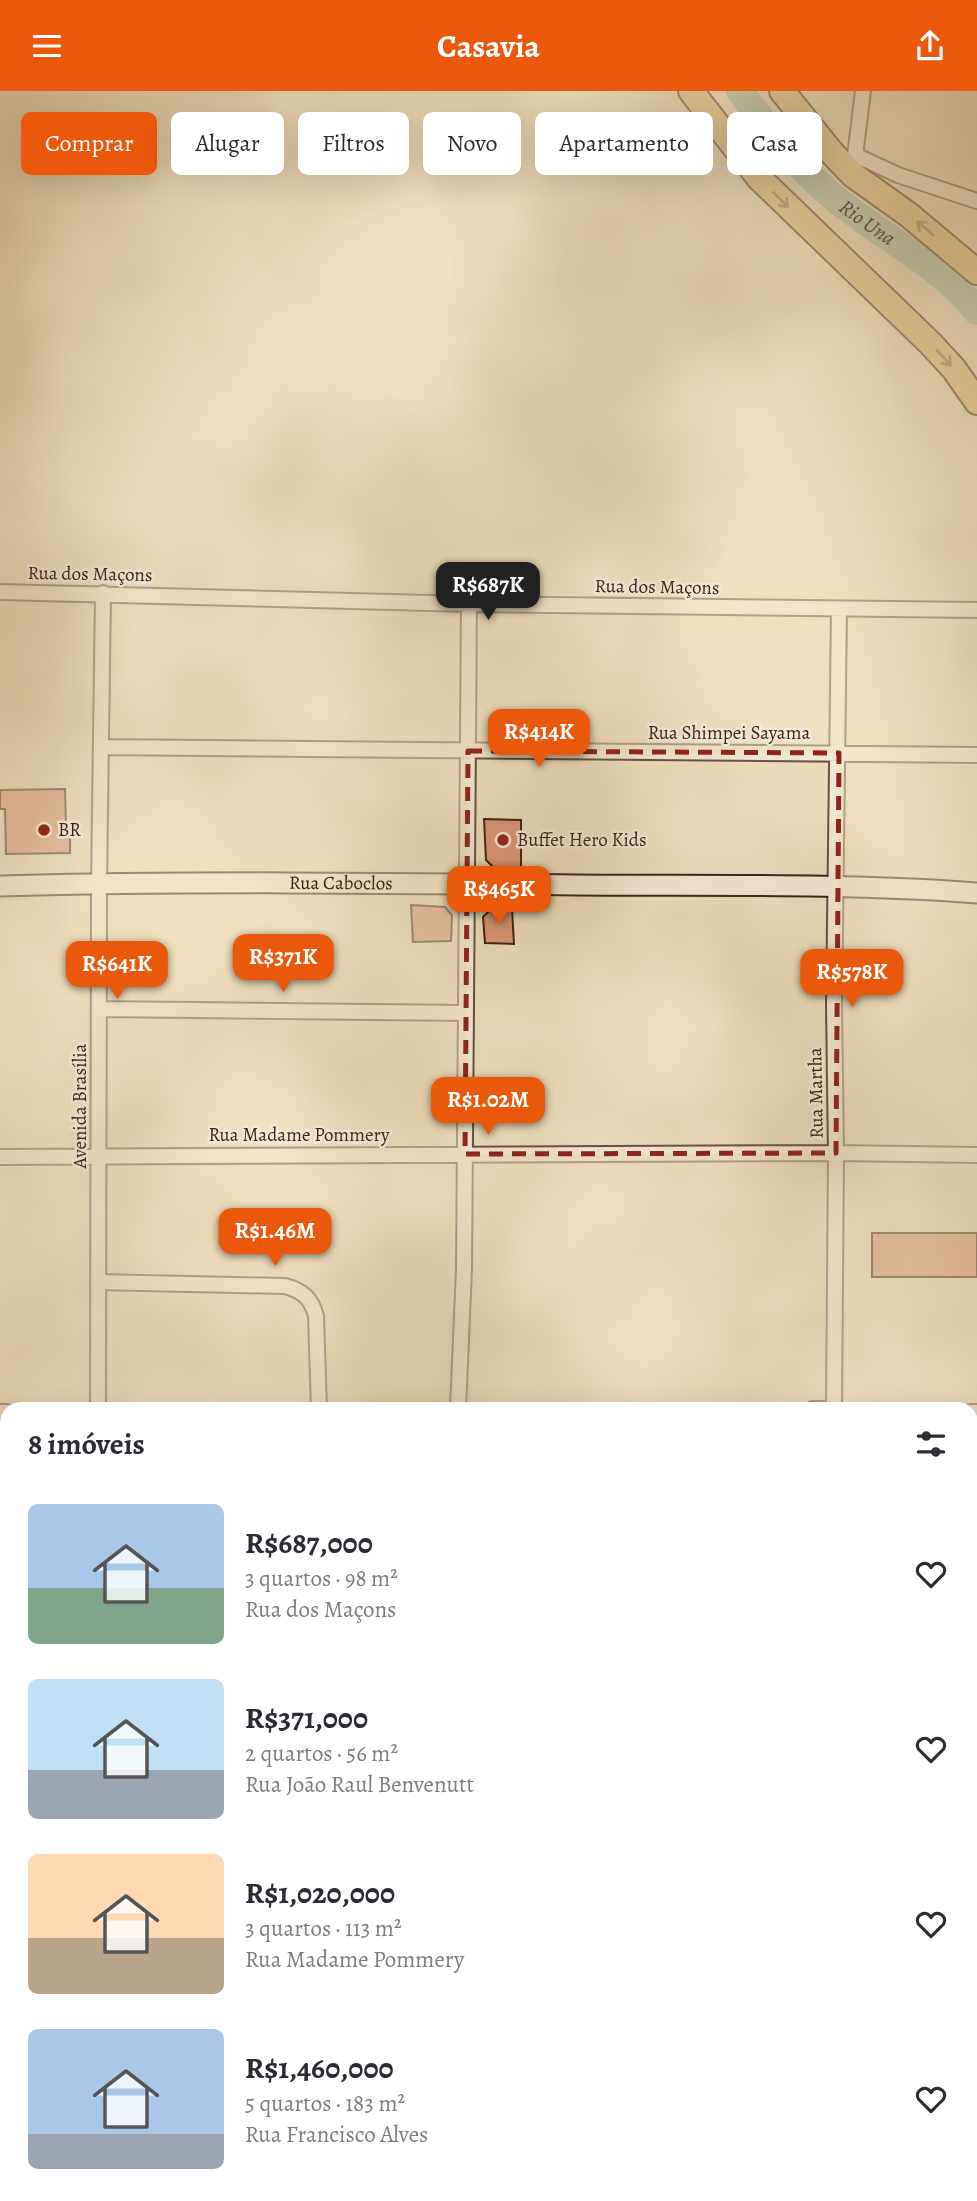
<!DOCTYPE html>
<html lang="pt">
<head>
<meta charset="utf-8">
<style>
	body { margin:0; font-family:Alegreya,serif; background:#f2f2f3; color:#2b2b33; height:100vh; display:flex; flex-direction:column; font-size:26px; white-space:nowrap }
	* { box-sizing:border-box; margin:0 }
	p { font-size:23px; color:#7c7c81 }
	.icon { flex:none; width:38px; height:38px; fill:none; stroke:currentColor; stroke-width:2; stroke-linecap:round; stroke-linejoin:round }
	.map { position:relative; flex:1; overflow:hidden }
	.details { position:absolute; left:0px; top:1311px; width:978px; height:800px; display:flex; flex-direction:column; background:#fff; border-radius:21px 21px 0 0; box-shadow:0 7px 28px #0002 }
	.details>* { flex:none }
	.top-card { position:absolute; left:21px; top:21px; width:936px; height:63px; display:flex; gap:14px }
	.price { position:absolute; translate:-50% -60px; padding:0 16px; border-radius:14px; background:#ea580c; color:#fff; font-size:23px; line-height:46px; filter:drop-shadow(0 2px 4px #0008) }
	.price::after { content:''; position:absolute; left:50%; top:42px; width:21px; height:16px; margin-left:-10px; background:inherit; clip-path:polygon(0 0,100% 0,50% 100%) }
	.price.current { background:#222; color:#fff }
	ul { padding:0; list-style:none }
	li { display:flex; align-items:center; gap:21px; height:175px; padding:0 28px }
	li span { display:grid; place-items:center; flex:none; width:196px; height:140px; border-radius:10px; color:#555 }
	li>.icon { margin-inline-start:auto }
	span .icon { width:84px; height:84px; fill:#fffc; stroke-width:1 }
	li b { font-size:30px }
	h2 { display:flex; justify-content:space-between; align-items:center; height:84px; padding:0 28px; font-size:30px }
	.tag { padding:0 24px; border-radius:10px; background:#fff; box-shadow:0 7px 28px #0002; font-size:24px; line-height:63px }
	.tag.current { background:#ea580c; color:#fff }
	header { display:flex; justify-content:space-between; align-items:center; height:91px; padding:0 28px; background:#ea580c; color:#fff; font-size:32px; font-weight:700 }
	.map>svg:first-child { display:block }
</style>
</head>
<body>
<header><svg class="icon" aria-label="menu" viewBox="0 0 24 24"><path d="M4 6h16M4 12h16M4 18h16"/></svg>Casavia<svg class="icon" aria-label="share" viewBox="0 0 24 24"><path d="M12 15V3M7 8l5-5 5 5M5 13v7h14v-7"/></svg></header>
<div class="map">
<svg width="977" height="2110" viewBox="0 0 977 2110">
	<rect width="100%" height="100%" fill="#efe0be"/>
	<filter id="stains"><feTurbulence type="fractalNoise" baseFrequency=".00286" numOctaves="4"/><feColorMatrix values="0 0 0 0 .2 0 0 0 0 .09 0 0 0 0 .02 0 0 0 .5 -.17"/></filter>
	<radialGradient id="worn" r=".72"><stop offset=".6" stop-color="#630" stop-opacity="0"/><stop offset="1" stop-color="#630" stop-opacity=".3"/></radialGradient>
	<g fill="none" stroke-linecap="round" stroke-linejoin="round">
		<path stroke="#9bbeab" stroke-width="28" id="s1" d="M 740,0 C 769,39 799,79 837,109 C 883,147 940,173 977,220"/>
	</g>
	<path fill="#db9778" stroke="#3b2117" stroke-width="2" d="M 65,698 L 66,737 L 70,737 L 70,762 L 6,763 L 5,718 L 0,718 L 0,699 Z
		M 484,728 L 521,729 L 521,776 L 493,776 L 486,769 Z
		M 411,814 L 445,816 L 452,824 L 451,850 L 413,851 Z
		M 493,816 L 512,818 L 514,853 L 485,852 L 483,826 Z
		M 872,1142 L 977,1142 L 977,1186 L 872,1186 Z"/>
	<g fill="none" stroke-linecap="round" stroke-linejoin="round">
		<g stroke="#685141" stroke-width="10">
			<path id="lane" d="M 0,1983 L 4,1977 L 3,1890 L 7,1886"/>
		</g>
		<g stroke="#685141" stroke-width="18">
			<path id="street" d="M 855,64 L 898,84 L 977,110
				M 854,73 L 863,0
				M 0,501 L 469,513 L 977,519
				M 102,656 L 977,664
				M 100,918 L 466,922
				M 0,1066 L 836,1062 L 977,1064
				M 98,1191 L 285,1195 C 303,1200 311,1207 316,1225 L 319,1318
				M 98,1318 L 99,792 L 103,502
				M 458,1318 L 464,1178 L 469,513
				M 812,1318 L 838,1318
				M 834,1318 L 836,1062 L 834,915 L 839,518
				M 0,1321 L 7,1321
				M 971,1321 L 977,1321
				M 0,1587 L 7,1586
				M 971,1589 L 977,1590
				M 0,1853 L 7,1853
				M 826,2104 L 841,2110
				M 95,2110 L 95,2104
				M 323,2110 L 324,2104
				M 472,2110 L 472,2104
				M 570,2110 L 573,2104
				M 755,2110 L 758,2104"/>
		</g>
		<g stroke="#3b2117" stroke-width="23">
			<g id="secondary">
				<path id="s2" d="M 0,795 C 192,790 384,792 576,794 C 709,795 844,792 977,802"/>
			</g>
		</g>
		<g stroke="#3b2117" stroke-width="28">
			<path id="highway" d="M 691,0 L 759,87 L 930,252 L 954,278 L 977,311
				M 782,0 L 832,62 L 853,84 L 909,124 L 977,181
				M 971,1619 L 977,1602
				M 971,1868 L 977,1889"/>
		</g>
		<use href="#lane" stroke="#f5ebd5" stroke-width="7"/>
		<use href="#street" stroke="#f5ebd5" stroke-width="14"/>
		<use href="#secondary" stroke="#f5ebd5" stroke-width="19"/>
		<use href="#highway" stroke="#e8c07f" stroke-width="24"/>
	</g>
	<defs><path id="oneway-shaft" d="M-6 0H5M1.5-3L5.5 0L1.5 3" fill="none" stroke-width="1.6" stroke-linecap="round" stroke-linejoin="round" transform="scale(1.75)"/></defs>
	<g stroke="#92704b">
		<use href="#oneway-shaft" transform="translate(781 109) rotate(45)"/>
		<use href="#oneway-shaft" transform="translate(925 137) rotate(-140)"/>
		<use href="#oneway-shaft" transform="translate(944 267) rotate(48)"/>
	</g>
	<path d="M0 0H977V2110H0ZM 468,660 L 839,662 L 836,1062 L 465,1063 Z" fill="#efe0be" fill-opacity=".55" fill-rule="evenodd"/>
	<path fill="none" stroke="#8f2418" stroke-width="5" stroke-dasharray="14 9" stroke-linejoin="round" d="M 468,660 L 839,662 L 836,1062 L 465,1063 Z"/>
	<g fill="#8f2418" stroke="#f5ebd5" stroke-width="2.5">
		<circle cx="44" cy="739" r="7"/>
		<circle cx="503" cy="749" r="7"/>
	</g>
	<g text-anchor="middle" dominant-baseline="central" stroke-width="5" stroke-linejoin="round" paint-order="stroke">
		<g font-size="19" fill="#3b2117" stroke="#f5ebd5">
			<text transform="translate(90 483) rotate(1)">Rua dos Maçons</text>
			<text transform="translate(657 496) rotate(1)">Rua dos Maçons</text>
			<text x="729" y="642">Rua Shimpei Sayama</text>
			<text stroke="none"><textPath href="#s2" startOffset="341">Rua Caboclos</textPath></text>
			<text transform="translate(816 1002) rotate(-91)">Rua Martha</text>
			<text transform="translate(80 1015) rotate(-90)">Avenida Brasília</text>
			<text x="299" y="1044">Rua Madame Pommery</text>
		</g>
		<g font-size="19" fill="#3b2117" stroke="#f5ebd5" text-anchor="start">
			<text x="58" y="739">BR</text>
			<text x="517" y="749">Buffet Hero Kids</text>
		</g>
		<g font-size="21" font-style="italic" fill="#585043" stroke="#f5ebd5">
			<text stroke="none"><textPath href="#s1" startOffset="184">Rio Una</textPath></text>
		</g>
	</g>
	<rect width="100%" height="100%" filter="url(#stains)"/>
	<rect width="100%" height="100%" fill="url(#worn)"/>
</svg>
<b class="price current" style="left:488px;top:531px">R$687K</b>
<b class="price" style="left:539px;top:678px">R$414K</b>
<b class="price" style="left:499px;top:835px">R$465K</b>
<b class="price" style="left:283px;top:903px">R$371K</b>
<b class="price" style="left:117px;top:910px">R$641K</b>
<b class="price" style="left:852px;top:918px">R$578K</b>
<b class="price" style="left:488px;top:1046px">R$1.02M</b>
<b class="price" style="left:275px;top:1177px">R$1.46M</b>
<div class="top-card">
<a class="tag current">Comprar</a>
<a class="tag">Alugar</a>
<a class="tag">Filtros</a>
<a class="tag">Novo</a>
<a class="tag">Apartamento</a>
<a class="tag">Casa</a>
</div>
<section class="details">
<h2>8 imóveis<svg class="icon" aria-label="filters" viewBox="0 0 24 24"><path d="M4 7h16M4 17h16"/><circle cx="9" cy="7" r="2"/><circle cx="15" cy="17" r="2"/></svg></h2>
<ul>
<li><span style="background:linear-gradient(#a9c7e8 60%,#7fa58c 0)"><svg class="icon" aria-label="home" viewBox="0 0 24 24"><path d="M3 11l9-7 9 7M6 9v11h12V9"/></svg></span><div><b>R$687,000</b><p>3 quartos · 98 m²</p><p>Rua dos Maçons</p></div><svg class="icon" aria-label="heart" viewBox="0 0 24 24"><path d="M12 20l-8-8c-3-5 5-10 8-4 3-6 11-1 8 4z"/></svg></li>
<li><span style="background:linear-gradient(#bfe0f5 65%,#9aa5b1 0)"><svg class="icon" aria-label="home" viewBox="0 0 24 24"><path d="M3 11l9-7 9 7M6 9v11h12V9"/></svg></span><div><b>R$371,000</b><p>2 quartos · 56 m²</p><p>Rua João Raul Benvenutt</p></div><svg class="icon" aria-label="heart" viewBox="0 0 24 24"><path d="M12 20l-8-8c-3-5 5-10 8-4 3-6 11-1 8 4z"/></svg></li>
<li><span style="background:linear-gradient(#ffd9b3 60%,#b9a48a 0)"><svg class="icon" aria-label="home" viewBox="0 0 24 24"><path d="M3 11l9-7 9 7M6 9v11h12V9"/></svg></span><div><b>R$1,020,000</b><p>3 quartos · 113 m²</p><p>Rua Madame Pommery</p></div><svg class="icon" aria-label="heart" viewBox="0 0 24 24"><path d="M12 20l-8-8c-3-5 5-10 8-4 3-6 11-1 8 4z"/></svg></li>
<li><span style="background:linear-gradient(#a9c7e8 75%,#9aa5b1 0)"><svg class="icon" aria-label="home" viewBox="0 0 24 24"><path d="M3 11l9-7 9 7M6 9v11h12V9"/></svg></span><div><b>R$1,460,000</b><p>5 quartos · 183 m²</p><p>Rua Francisco Alves</p></div><svg class="icon" aria-label="heart" viewBox="0 0 24 24"><path d="M12 20l-8-8c-3-5 5-10 8-4 3-6 11-1 8 4z"/></svg></li>
</ul>
</section>
</div>
</body>
</html>
